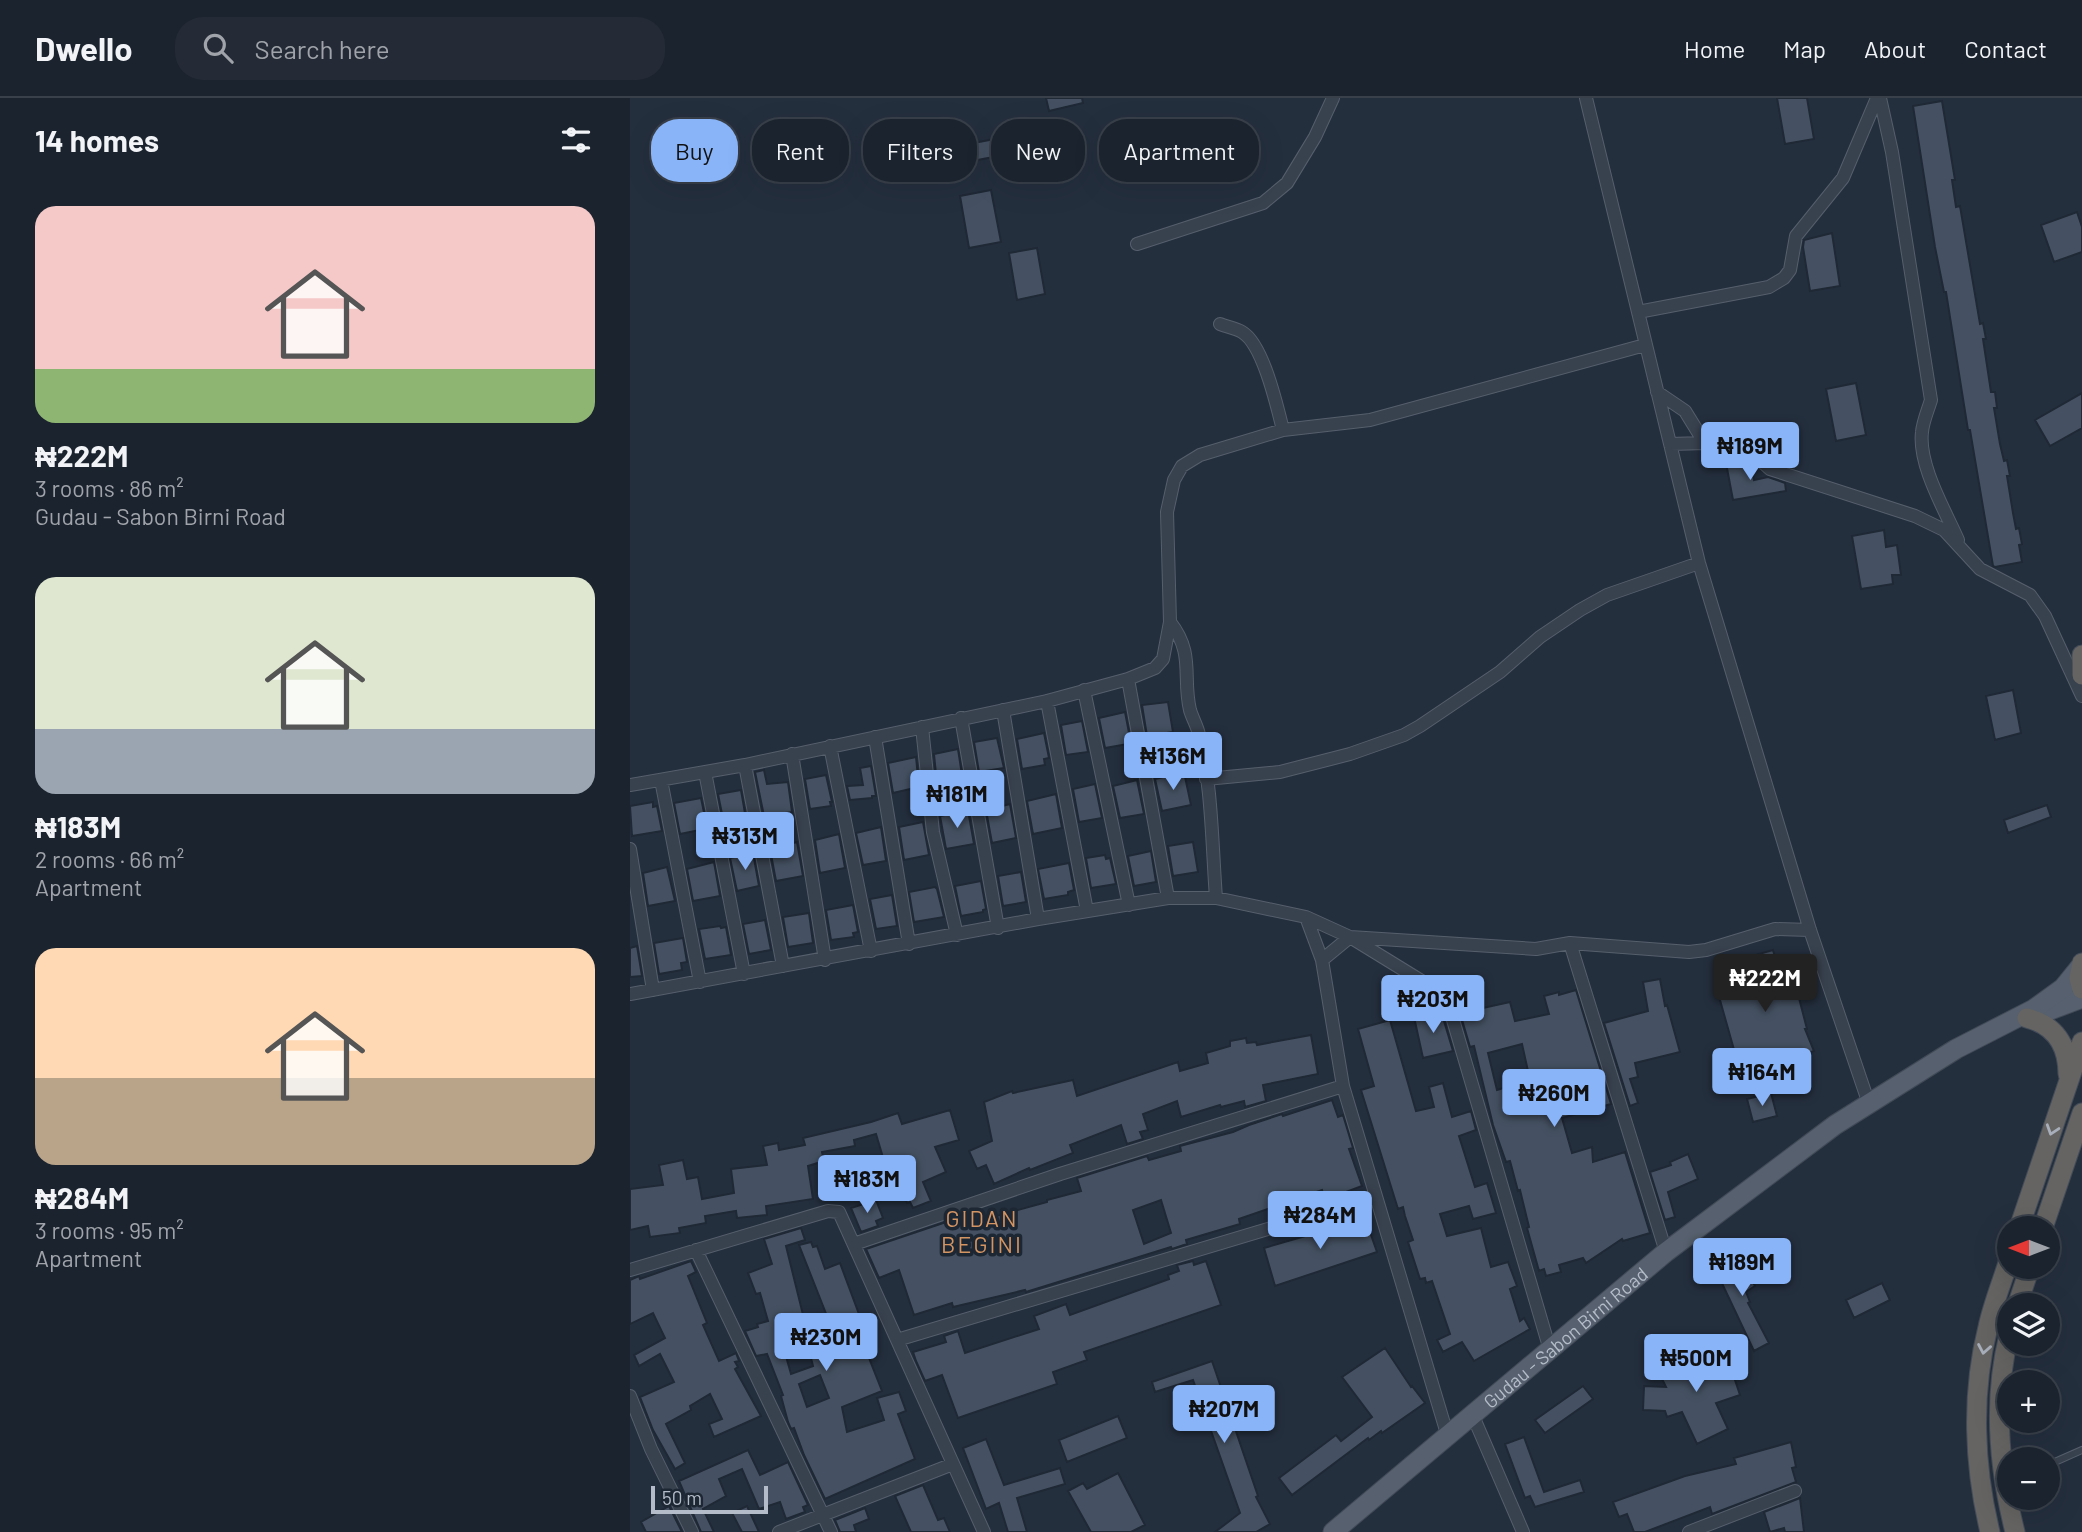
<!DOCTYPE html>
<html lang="en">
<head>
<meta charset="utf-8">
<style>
	body { margin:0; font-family:Barlow,sans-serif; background:#242b36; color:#f1f3f6; height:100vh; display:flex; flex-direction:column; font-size:26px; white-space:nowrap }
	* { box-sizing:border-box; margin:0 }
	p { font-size:23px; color:#a0a4aa }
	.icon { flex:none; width:38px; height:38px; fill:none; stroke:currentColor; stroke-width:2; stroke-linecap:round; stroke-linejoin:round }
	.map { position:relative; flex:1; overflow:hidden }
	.drawer { display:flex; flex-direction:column; background:#1b232e; width:630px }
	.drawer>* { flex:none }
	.guide { position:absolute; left:21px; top:21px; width:665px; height:63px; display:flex; gap:14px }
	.needle { width:46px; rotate:270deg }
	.tools { position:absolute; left:1367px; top:1118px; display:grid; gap:14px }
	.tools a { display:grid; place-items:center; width:63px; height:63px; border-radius:50%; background:#1b232e; box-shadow:0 7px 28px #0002,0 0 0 2px #39404a; font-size:35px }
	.scale { position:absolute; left:21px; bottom:18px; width:117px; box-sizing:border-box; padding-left:7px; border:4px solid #b4bcc9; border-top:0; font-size:19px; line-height:24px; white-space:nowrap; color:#b4bcc9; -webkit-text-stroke:5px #1d2633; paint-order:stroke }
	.price { position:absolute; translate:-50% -60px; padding:0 16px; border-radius:7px; background:#8ab4f8; color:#111; font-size:23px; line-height:46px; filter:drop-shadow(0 2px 4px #0008) }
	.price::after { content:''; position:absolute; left:50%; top:42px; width:21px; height:16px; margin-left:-10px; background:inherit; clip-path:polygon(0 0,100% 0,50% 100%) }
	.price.current { background:#222; color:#fff }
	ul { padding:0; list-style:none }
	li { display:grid; align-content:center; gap:14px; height:371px; padding:0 35px }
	li span { display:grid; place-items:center; height:217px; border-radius:21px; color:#555 }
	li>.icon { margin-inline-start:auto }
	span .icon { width:126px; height:126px; fill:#fffc; stroke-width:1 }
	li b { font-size:30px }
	h2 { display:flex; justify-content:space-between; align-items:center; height:84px; padding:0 35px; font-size:30px }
	.tag { padding:0 24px; border-radius:28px; background:#1b232e; box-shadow:0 7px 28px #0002,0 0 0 2px #39404a; font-size:24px; line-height:63px }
	.tag.current { background:#8ab4f8; color:#111 }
	header { display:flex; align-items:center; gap:42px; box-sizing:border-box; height:98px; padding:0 35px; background:#1b232e; border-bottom:2px solid #39404a }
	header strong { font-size:33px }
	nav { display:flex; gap:38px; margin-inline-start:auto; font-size:24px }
	.search { width:490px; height:63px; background:#242b36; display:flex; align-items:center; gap:18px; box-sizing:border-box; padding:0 24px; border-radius:28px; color:#a0a4aa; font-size:26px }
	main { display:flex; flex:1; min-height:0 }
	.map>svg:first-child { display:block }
</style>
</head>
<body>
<header>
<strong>Dwello</strong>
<div class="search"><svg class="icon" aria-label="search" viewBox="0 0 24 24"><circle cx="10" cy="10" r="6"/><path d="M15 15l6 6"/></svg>Search here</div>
<nav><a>Home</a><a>Map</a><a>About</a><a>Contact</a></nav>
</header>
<main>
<section class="drawer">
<h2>14 homes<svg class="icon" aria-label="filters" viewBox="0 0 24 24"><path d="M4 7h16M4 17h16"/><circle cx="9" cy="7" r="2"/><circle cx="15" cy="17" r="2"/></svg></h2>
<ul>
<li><span style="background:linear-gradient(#f6c9c9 75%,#8fb573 0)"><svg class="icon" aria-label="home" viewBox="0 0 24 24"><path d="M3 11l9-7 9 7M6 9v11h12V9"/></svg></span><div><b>₦222M</b><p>3 rooms · 86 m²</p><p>Gudau - Sabon Birni Road</p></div></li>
<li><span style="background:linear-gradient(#dfe7d0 70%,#9aa5b1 0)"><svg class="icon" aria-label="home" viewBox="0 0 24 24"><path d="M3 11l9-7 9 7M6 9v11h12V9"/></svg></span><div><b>₦183M</b><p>2 rooms · 66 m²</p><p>Apartment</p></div></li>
<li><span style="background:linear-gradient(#ffd9b3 60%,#b9a48a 0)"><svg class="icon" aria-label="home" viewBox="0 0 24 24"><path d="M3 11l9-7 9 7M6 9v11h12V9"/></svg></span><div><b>₦284M</b><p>3 rooms · 95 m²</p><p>Apartment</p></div></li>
</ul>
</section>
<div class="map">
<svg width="1452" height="1434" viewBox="0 0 1452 1434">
	<rect width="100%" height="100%" fill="#242f3e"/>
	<path fill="#455162" stroke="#1f2835" stroke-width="2" fill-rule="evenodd" d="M 416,0 L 452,0 L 453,5 L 419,13 Z
		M 1147,0 L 1177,0 L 1184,41 L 1155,46 Z
		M 1312,3 L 1325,82 L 1322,82 L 1326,109 L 1330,108 L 1350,226 L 1353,225 L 1356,241 L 1353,241 L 1361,294 L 1365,294 L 1367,310 L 1364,310 L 1370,346 L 1374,363 L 1377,362 L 1380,378 L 1377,378 L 1383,415 L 1386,431 L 1389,430 L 1392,446 L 1389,447 L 1392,464 L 1365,469 L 1363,468 L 1340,332 L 1338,332 L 1316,194 L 1314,194 L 1305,149 L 1283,8 Z
		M 381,38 L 385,55 L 342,63 L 338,46 Z
		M 361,92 L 371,144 L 339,150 L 330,98 Z
		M 1447,114 L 1452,129 L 1452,154 L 1424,164 L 1411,127 Z
		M 1202,135 L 1210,188 L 1180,193 L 1173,149 L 1174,142 Z
		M 407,150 L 415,196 L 387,202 L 379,155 Z
		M 1226,285 L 1236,337 L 1206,343 L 1196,291 Z
		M 1452,295 L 1452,330 L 1420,348 L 1405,322 Z
		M 1117,362 L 1121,366 L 1124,382 L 1138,379 L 1155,385 L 1156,393 L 1103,402 L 1096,365 Z
		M 1254,432 L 1256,449 L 1267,447 L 1271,477 L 1262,477 L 1263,486 L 1231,491 L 1222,438 Z
		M 1383,592 L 1391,635 L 1365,642 L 1356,598 Z
		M 538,604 L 543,634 L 517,638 L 512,607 Z
		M 495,614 L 500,640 L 498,641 L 498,646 L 475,650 L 469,620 Z
		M 452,623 L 458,654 L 436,657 L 431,627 Z
		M 414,635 L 419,660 L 414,661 L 415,667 L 392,671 L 387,641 Z
		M 367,640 L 374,670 L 349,674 L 344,644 Z
		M 328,651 L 332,677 L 329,677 L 330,683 L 307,686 L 304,656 Z
		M 286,659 L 289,689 L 263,695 L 258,665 Z
		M 241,668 L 246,698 L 242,698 L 242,700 L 220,702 L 217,688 L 233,687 L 230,670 Z
		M 134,672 L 137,686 L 158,684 L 162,714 L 134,718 L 125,674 Z
		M 554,674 L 561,707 L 532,713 L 525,681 Z
		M 196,677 L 202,704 L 200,704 L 201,708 L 180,711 L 175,681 Z
		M 507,682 L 514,716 L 490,720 L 483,688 Z
		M 465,686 L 472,720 L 449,724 L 443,691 Z
		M 111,692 L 116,721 L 94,726 L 88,696 Z
		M 426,696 L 432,730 L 403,736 L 397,703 Z
		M 71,700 L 77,729 L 70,730 L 70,732 L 50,736 L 44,705 Z
		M 23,704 L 23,709 L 27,708 L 32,733 L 2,738 L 0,708 Z
		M 380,706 L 386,740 L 362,745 L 356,712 Z
		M 1417,707 L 1421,719 L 1378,735 L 1374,722 Z
		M 338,712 L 344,746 L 316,751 L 310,718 Z
		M 293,724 L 299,757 L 274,762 L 269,729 Z
		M 251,729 L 256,763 L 233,767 L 226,735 Z
		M 209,736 L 215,770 L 190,775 L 185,742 Z
		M 167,744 L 173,778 L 146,783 L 140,751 Z
		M 563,744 L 568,774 L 543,778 L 538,748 Z
		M 521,753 L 526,784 L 504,788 L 498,758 Z
		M 123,755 L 129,788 L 107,793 L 100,760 Z
		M 475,757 L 476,761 L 480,760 L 486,786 L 461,790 L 456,760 Z
		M 84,764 L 90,798 L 63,803 L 57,771 Z
		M 439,765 L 444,792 L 438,794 L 438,797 L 414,801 L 408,771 Z
		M 37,769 L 45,803 L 18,808 L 13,775 Z
		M 391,774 L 396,804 L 373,808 L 368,778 Z
		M 351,783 L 356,811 L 353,812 L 353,814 L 331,818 L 325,788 Z
		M 305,789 L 307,791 L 314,819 L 284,824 L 279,794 Z
		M 262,797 L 267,828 L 246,831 L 240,801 Z
		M 223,807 L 228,834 L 223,835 L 224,839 L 201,842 L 196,812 Z
		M 179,815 L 183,845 L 158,849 L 153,819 Z
		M 135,822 L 141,852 L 119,856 L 113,826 Z
		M 90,828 L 91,830 L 96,829 L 101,857 L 75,861 L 69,831 Z
		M 53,840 L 57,864 L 51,865 L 52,872 L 29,876 L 24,845 Z
		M 7,848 L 12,878 L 0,879 L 0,850 Z
		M 1143,852 L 1149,873 L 1161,869 L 1177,931 L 1175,931 L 1184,953 L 1125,976 L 1123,970 L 1110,973 L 1088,895 L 1108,889 L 1101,864 Z
		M 1030,881 L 1035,908 L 1037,907 L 1050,954 L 1005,965 L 1008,979 L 1000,981 L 1008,1005 L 1000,1008 L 974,925 L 1018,913 L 1013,884 Z
		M 946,892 L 981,1006 L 932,1020 L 942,1055 L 962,1049 L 963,1064 L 995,1054 L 1020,1135 L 993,1143 L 992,1141 L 956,1165 L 953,1160 L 929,1167 L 931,1174 L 916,1178 L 914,1171 L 909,1173 L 897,1130 L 899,1129 L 890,1092 L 888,1093 L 880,1063 L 876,1064 L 863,1027 L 844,948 L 840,949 L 830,915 L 880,904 L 885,923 L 919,916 L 914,898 L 929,894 L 929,897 ZM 892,946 L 900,982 L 867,992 L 858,955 Z
		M 811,913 L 823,953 L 793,960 L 784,919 Z
		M 760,922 L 786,1013 L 804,1009 L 799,989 L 813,985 L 822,1019 L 841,1013 L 846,1032 L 829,1038 L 845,1089 L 857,1085 L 866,1115 L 843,1121 L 839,1108 L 810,1116 L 817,1138 L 851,1130 L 861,1169 L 878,1164 L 887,1188 L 880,1191 L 890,1223 L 894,1220 L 900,1231 L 844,1263 L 832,1244 L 813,1254 L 807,1242 L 820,1236 L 802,1183 L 796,1185 L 795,1180 L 790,1181 L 778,1144 L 783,1142 L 775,1118 L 773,1109 L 768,1111 L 731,992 L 744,988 L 728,931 Z
		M 681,937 L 688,976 L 633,987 L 636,1003 L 615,1009 L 614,1003 L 591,1009 L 590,1007 L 551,1019 L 547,1003 L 513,1016 L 518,1032 L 510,1034 L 513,1041 L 497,1046 L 491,1027 L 440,1047 L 443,1055 L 400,1072 L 399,1070 L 364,1086 L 356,1067 L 347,1071 L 339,1053 L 362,1043 L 354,1004 L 382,993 L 383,995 L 443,982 L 447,998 L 548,964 L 550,973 L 578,965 L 576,955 L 600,948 L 600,943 L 616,940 L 617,945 L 626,944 L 627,947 Z
		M 1141,995 L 1147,1018 L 1123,1024 L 1117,1001 Z
		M 702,1002 L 708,1019 L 713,1017 L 723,1050 L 719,1051 L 732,1088 L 695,1102 L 692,1092 L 609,1121 L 610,1126 L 556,1142 L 557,1146 L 542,1151 L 541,1149 L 396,1194 L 395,1192 L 323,1209 L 322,1205 L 284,1217 L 269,1172 L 249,1180 L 236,1151 L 334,1118 L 337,1126 L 417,1104 L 417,1102 L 451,1093 L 447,1080 L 517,1058 L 519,1062 L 551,1053 L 550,1048 L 603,1034 L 619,1027 L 652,1016 L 653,1018 ZM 531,1102 L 541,1135 L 514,1146 L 503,1112 Z
		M 320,1012 L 329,1042 L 305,1049 L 316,1074 L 293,1084 L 301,1103 L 283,1110 L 280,1104 L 277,1105 L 264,1072 L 257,1073 L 246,1036 L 224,1042 L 225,1048 L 192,1054 L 194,1063 L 178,1068 L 183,1101 L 136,1108 L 137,1117 L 107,1120 L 106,1113 L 75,1118 L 76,1125 L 49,1130 L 50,1135 L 20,1139 L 18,1128 L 0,1132 L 0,1091 L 33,1087 L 29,1067 L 53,1062 L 57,1081 L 68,1079 L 72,1101 L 104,1095 L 101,1071 L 137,1067 L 133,1048 L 148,1045 L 149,1052 L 175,1047 L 173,1040 L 241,1024 L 268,1015 L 272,1026 Z
		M 1058,1056 L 1068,1081 L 1038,1094 L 1045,1119 L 1035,1122 L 1020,1074 L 1041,1067 L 1040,1064 Z
		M 246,1102 L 253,1120 L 246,1123 L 248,1128 L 231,1134 L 221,1110 Z
		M 734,1117 L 747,1154 L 645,1188 L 634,1150 L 696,1132 Z
		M 171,1130 L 175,1142 L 156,1148 L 180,1245 L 154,1251 L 161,1276 L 183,1268 L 178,1248 L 206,1241 L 169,1147 L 181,1144 L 183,1149 L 187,1148 L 195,1171 L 210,1165 L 236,1235 L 230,1237 L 252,1293 L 212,1309 L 217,1334 L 254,1322 L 247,1300 L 269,1294 L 276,1313 L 268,1316 L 285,1361 L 195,1401 L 174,1357 L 164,1330 L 161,1331 L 158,1324 L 151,1298 L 153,1297 L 137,1256 L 126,1258 L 115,1233 L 128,1229 L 127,1226 L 138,1223 L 130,1195 L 126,1196 L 118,1175 L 142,1166 L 134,1141 ZM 190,1277 L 199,1300 L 177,1309 L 169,1286 Z
		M 1108,1155 L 1123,1178 L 1120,1179 L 1125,1188 L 1116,1194 L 1120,1204 L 1118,1205 L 1139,1245 L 1124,1253 L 1089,1179 L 1096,1175 L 1090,1166 Z
		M 61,1163 L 66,1174 L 58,1178 L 77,1225 L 73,1227 L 89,1263 L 106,1255 L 109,1263 L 105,1264 L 108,1269 L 105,1271 L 131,1318 L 84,1339 L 79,1326 L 92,1321 L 80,1296 L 60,1308 L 61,1312 L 36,1326 L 55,1365 L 45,1371 L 23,1332 L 10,1299 L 44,1284 L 30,1256 L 9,1268 L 4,1257 L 35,1240 L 23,1215 L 0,1226 L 0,1182 L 9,1178 L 10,1181 Z
		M 563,1163 L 564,1167 L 576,1163 L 591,1207 L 454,1254 L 457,1262 L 423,1274 L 427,1286 L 328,1320 L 312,1277 L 295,1283 L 286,1263 L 283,1254 L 316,1244 L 314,1238 L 328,1233 L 335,1255 L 409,1231 L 404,1218 L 436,1206 L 440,1217 L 539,1181 L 538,1177 L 549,1173 L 547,1167 Z
		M 1252,1185 L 1260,1202 L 1224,1220 L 1216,1202 Z
		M 1087,1249 L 1097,1268 L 1100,1267 L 1110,1297 L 1086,1305 L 1098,1331 L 1067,1346 L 1052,1314 L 1037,1319 L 1035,1313 L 1013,1312 L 1014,1288 L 1036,1289 L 1030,1277 Z
		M 755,1250 L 781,1289 L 782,1288 L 795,1305 L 752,1335 L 751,1333 L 739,1342 L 738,1340 L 662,1397 L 649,1380 L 706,1337 L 711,1343 L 742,1319 L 712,1279 Z
		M 582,1263 L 628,1398 L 626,1399 L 640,1426 L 626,1434 L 585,1434 L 610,1415 L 563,1282 L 525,1294 L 522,1284 Z
		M 953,1288 L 963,1301 L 915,1335 L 905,1322 Z
		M 488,1318 L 497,1340 L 437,1364 L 429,1342 Z
		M 894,1339 L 914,1394 L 950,1382 L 954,1394 L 905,1409 L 900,1398 L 895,1400 L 875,1346 Z
		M 356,1341 L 374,1387 L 430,1370 L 435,1386 L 387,1400 L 397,1434 L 378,1434 L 369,1405 L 356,1411 L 333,1350 Z
		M 1161,1344 L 1166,1369 L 1162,1370 L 1166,1384 L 1082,1416 L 1080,1409 L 1015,1434 L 1004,1434 L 997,1416 L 989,1419 L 983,1404 L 1055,1378 L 1106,1366 L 1104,1360 Z
		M 118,1352 L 130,1377 L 158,1364 L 178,1407 L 173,1409 L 175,1414 L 156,1421 L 150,1404 L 129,1411 L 112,1371 L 89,1381 L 96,1398 L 73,1411 L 84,1434 L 71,1434 L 49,1383 Z
		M 488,1375 L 515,1427 L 501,1434 L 461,1434 L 438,1393 L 453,1385 L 457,1391 Z
		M 293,1387 L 308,1422 L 314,1420 L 320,1434 L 281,1434 L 265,1398 Z
		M 1170,1400 L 1174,1434 L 1155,1434 L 1154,1430 L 1140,1434 L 1134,1414 Z
		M 39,1408 L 52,1434 L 16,1434 L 11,1424 Z
		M 117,1408 L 129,1434 L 112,1434 L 102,1415 Z
		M 235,1410 L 239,1421 L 224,1427 L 226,1434 L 210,1434 L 205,1422 Z"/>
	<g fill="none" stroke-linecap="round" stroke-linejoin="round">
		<g stroke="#565f6c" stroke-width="8">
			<path id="service" d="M 1418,1367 L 1452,1352"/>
		</g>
		<g stroke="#565f6c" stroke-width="14">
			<path id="minor" d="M 956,0 L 1069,465 L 1180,832 L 1239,1006
				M 1250,0 L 1262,54 L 1301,302 C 1298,312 1293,323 1292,334 C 1288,367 1315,412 1328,442
				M 507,146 L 633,105 L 657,85 L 685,39 L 703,0
				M 1008,214 L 1139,189 L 1154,180 L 1160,172 L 1166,138 L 1213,80 L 1247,0
				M 590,226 C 597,229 606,230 612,234 C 633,246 647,308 653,332
				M 1027,294 L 1055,313 L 1071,339 L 1080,350 L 1091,357 L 1120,353 L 1140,371 L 1285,418 L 1314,432 L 1350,471 L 1400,497 L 1415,518 L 1452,598
				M 1040,346 L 1076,345
				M 540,524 C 565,556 552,578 560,612 C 562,619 566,626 568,633 C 582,683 582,748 586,800
				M 498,581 L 538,800
				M 454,592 L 499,807
				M 417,603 L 457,813
				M 373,612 L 408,821
				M 331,620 L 368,830
				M 292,629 L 303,734 L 327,837
				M 245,639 L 279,846
				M 200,648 L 241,853
				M 162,656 L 195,862
				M 115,667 L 153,868
				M 75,674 L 114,876
				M 576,681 L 650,674 L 720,656 L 774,637 L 790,628 L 870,574 L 910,539 L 950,512 L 977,497 L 1069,465
				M 31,682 L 70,884
				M 0,687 L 115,667 L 417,603 L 498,581 L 525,570 L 533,561 L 540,524 L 537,414 L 544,382 L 552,368 L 570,357 L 653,332 L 740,322 L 1015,247
				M 0,751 L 23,892
				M 676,819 L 692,862 L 713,988 L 818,1339
				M 940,845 L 1036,1154
				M 692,862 L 720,839 L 906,851 L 940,845 L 1059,854 L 1076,852 L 1145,831 L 1180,832
				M 0,896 L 408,821 L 538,800 L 586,800 L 676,819 L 720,839 L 816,898 L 920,1252
				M 224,1146 L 430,1076 L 713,988
				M 66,1152 L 201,1434
				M 0,1172 L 198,1113 L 209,1114 L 354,1434
				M 267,1242 L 745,1099
				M 0,1298 L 21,1351 L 62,1434
				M 843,1318 L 893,1434
				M 149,1434 L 323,1366
				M 1059,1434 L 1165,1393"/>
		</g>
		<g stroke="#414a57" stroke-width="21">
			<g id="primary">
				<path d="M 1407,917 L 1452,900"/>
				<path id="s1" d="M 703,1434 L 1036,1154 L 1205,1027 L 1326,951 L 1404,911 L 1433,890 L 1450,869"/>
			</g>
		</g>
		<g stroke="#434c59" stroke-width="21">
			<path id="trunk" d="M 1452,557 L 1452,577
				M 1452,865 L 1449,880 L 1452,891
				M 1397,920 C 1425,927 1438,947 1438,976
				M 1389,1130 L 1452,944
				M 1413,1130 L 1452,1015
				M 1387,1208 L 1400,1169
				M 1379,1237 C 1363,1301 1369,1371 1385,1434
				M 1360,1434 C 1344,1368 1341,1296 1358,1229 C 1363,1206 1372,1184 1379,1162"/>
		</g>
		<use href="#service" stroke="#38414e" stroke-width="6"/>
		<use href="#minor" stroke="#38414e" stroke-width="12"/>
		<use href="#primary" stroke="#56606e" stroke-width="19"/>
		<use href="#trunk" stroke="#656462" stroke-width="19"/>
	</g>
	<defs><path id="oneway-chevron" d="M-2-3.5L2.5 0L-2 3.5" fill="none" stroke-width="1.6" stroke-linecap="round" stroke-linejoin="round" transform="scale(1.75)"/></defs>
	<g stroke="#a8afba">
		<use href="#oneway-chevron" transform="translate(1422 1032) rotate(108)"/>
		<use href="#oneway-chevron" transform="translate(1354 1251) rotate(100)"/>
	</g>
	<g text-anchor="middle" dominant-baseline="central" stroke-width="7" stroke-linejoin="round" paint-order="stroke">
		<g font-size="19" fill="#b4bcc9" stroke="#1d2633">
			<text stroke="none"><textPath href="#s1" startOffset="303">Gudau - Sabon Birni Road</textPath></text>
		</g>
		<g font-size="23" letter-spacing="2" fill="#d59563" stroke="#1d2633">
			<text x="352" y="1120">GIDAN<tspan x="352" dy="26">BEGINI</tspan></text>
		</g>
	</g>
</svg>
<div class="tools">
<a><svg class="needle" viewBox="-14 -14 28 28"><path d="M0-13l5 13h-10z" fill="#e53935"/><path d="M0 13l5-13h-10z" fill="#a0a4aa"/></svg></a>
<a><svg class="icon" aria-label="layers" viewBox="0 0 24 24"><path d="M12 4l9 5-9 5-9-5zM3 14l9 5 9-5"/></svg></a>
<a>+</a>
<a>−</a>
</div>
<div class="scale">50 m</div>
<b class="price" style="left:1120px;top:384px">₦189M</b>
<b class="price" style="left:543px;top:694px">₦136M</b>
<b class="price" style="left:327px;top:732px">₦181M</b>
<b class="price" style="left:115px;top:774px">₦313M</b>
<b class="price current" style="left:1135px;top:916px">₦222M</b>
<b class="price" style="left:803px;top:937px">₦203M</b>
<b class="price" style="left:1132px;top:1010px">₦164M</b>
<b class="price" style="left:924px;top:1031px">₦260M</b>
<b class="price" style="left:237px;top:1117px">₦183M</b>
<b class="price" style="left:690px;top:1153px">₦284M</b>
<b class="price" style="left:1112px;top:1200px">₦189M</b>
<b class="price" style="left:196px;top:1275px">₦230M</b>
<b class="price" style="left:1066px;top:1296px">₦500M</b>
<b class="price" style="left:594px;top:1347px">₦207M</b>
<div class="guide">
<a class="tag current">Buy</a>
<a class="tag">Rent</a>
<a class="tag">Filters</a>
<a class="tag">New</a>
<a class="tag">Apartment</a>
</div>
</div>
</main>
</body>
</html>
